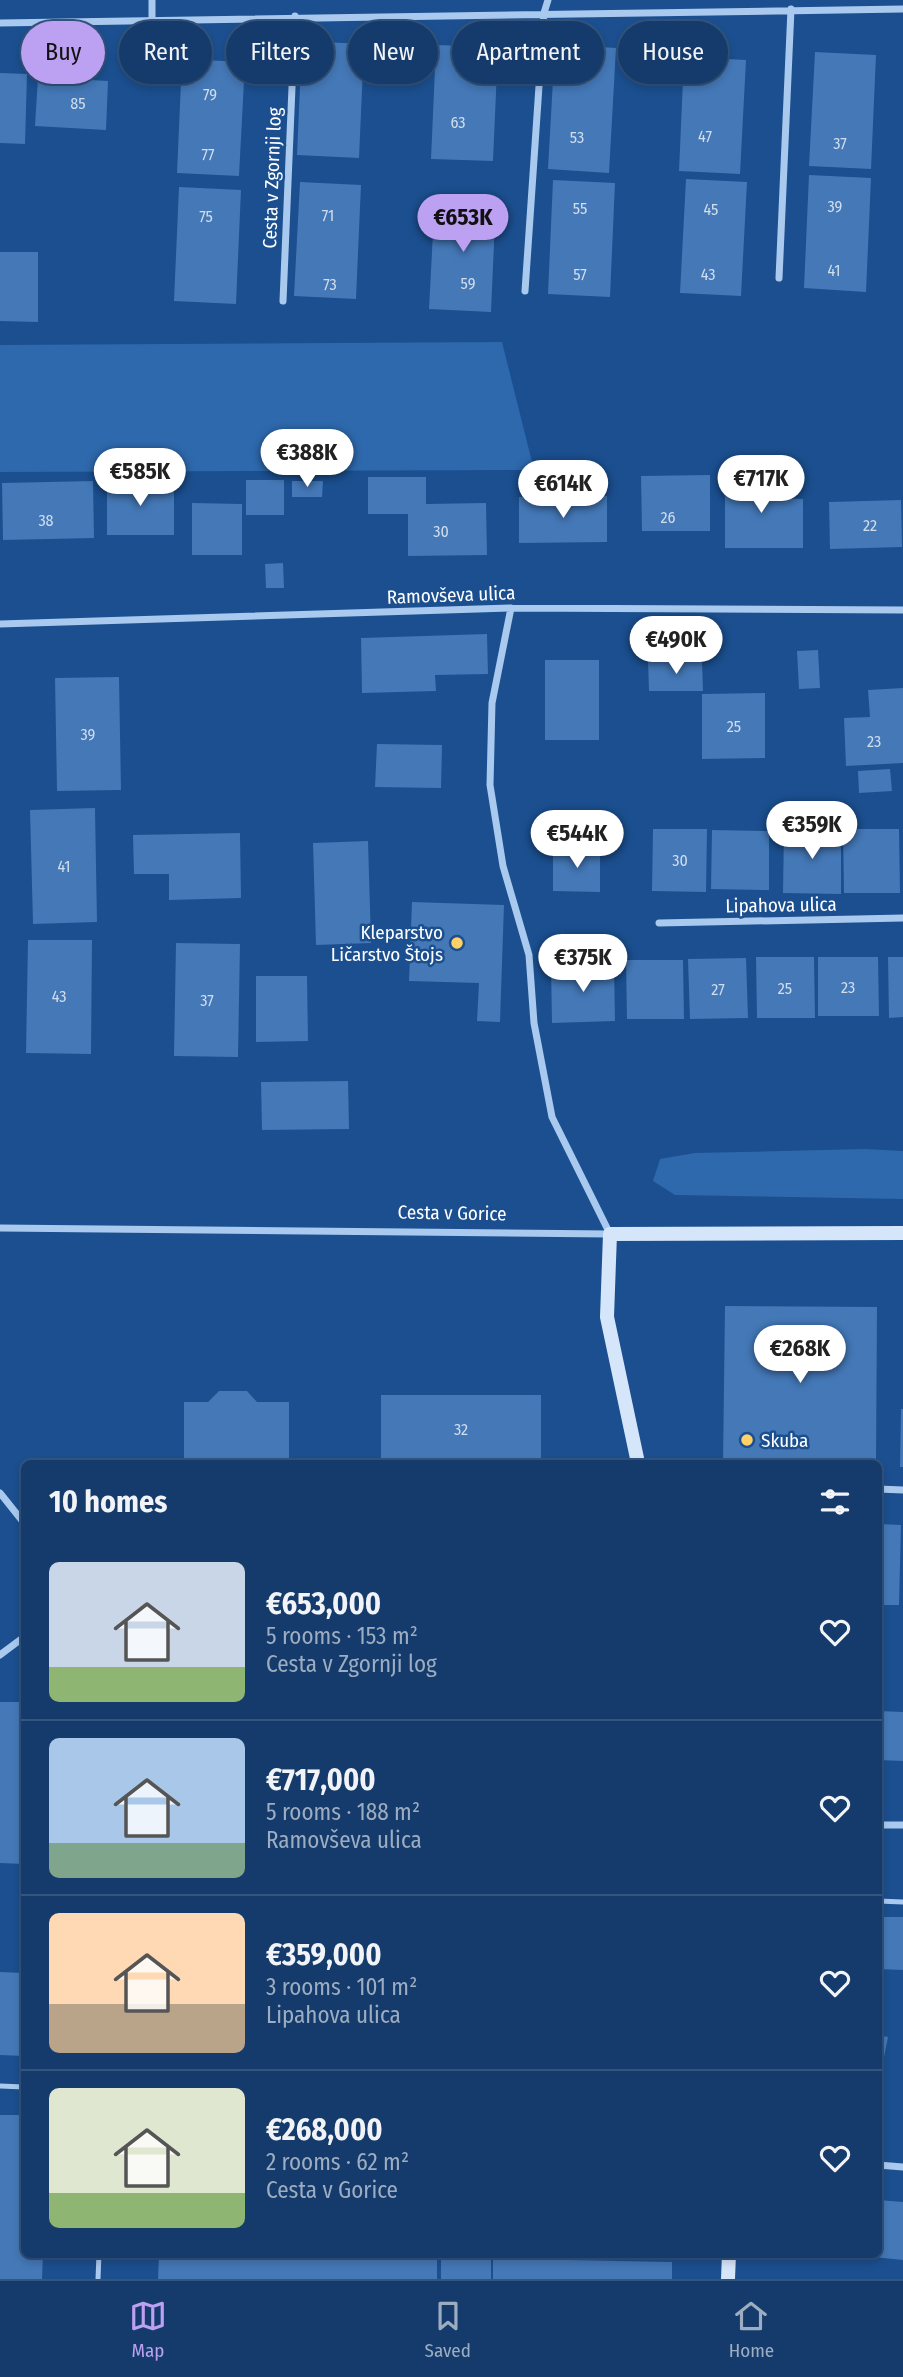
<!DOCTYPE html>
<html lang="en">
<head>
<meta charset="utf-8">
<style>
	body { margin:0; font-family:"Fira Sans Condensed",sans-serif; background:#214673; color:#f1f3f6; height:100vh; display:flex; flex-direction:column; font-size:26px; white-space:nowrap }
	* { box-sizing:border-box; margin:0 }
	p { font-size:23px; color:#9dadc1 }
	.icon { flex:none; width:38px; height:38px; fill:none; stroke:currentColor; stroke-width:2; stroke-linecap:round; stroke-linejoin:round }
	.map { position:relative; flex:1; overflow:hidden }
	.side { position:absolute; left:21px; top:1460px; width:861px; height:798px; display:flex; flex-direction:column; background:#143b6b; border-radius:10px; box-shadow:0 4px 10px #0003,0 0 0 2px #33557e }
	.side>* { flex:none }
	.hud { position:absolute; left:21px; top:21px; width:861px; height:63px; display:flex; gap:14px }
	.price { position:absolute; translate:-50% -60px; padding:0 16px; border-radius:24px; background:#fff; color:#222; font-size:23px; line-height:46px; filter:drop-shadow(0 2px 4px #0008) }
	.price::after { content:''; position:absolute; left:50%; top:42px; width:21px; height:16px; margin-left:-10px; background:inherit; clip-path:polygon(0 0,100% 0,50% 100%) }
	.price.current { background:#bca0f2; color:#111 }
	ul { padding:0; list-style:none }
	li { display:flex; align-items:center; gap:21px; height:175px; padding:0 28px }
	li+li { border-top:2px solid #33557e }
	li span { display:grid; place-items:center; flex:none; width:196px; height:140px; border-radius:10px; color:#555 }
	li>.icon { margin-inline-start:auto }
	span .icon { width:84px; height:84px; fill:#fffc; stroke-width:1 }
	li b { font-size:30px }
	h2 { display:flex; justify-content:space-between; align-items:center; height:84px; padding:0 28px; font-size:30px }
	.tag { padding:0 24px; border-radius:32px; background:#143b6b; box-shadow:0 4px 10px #0003,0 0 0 2px #33557e; font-size:24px; line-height:63px }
	.tag.current { background:#bca0f2; color:#111 }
	.tabs { display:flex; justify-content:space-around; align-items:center; height:98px; border-top:2px solid #33557e; background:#143b6b; font-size:19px; color:#9dadc1 }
	.tabs a { display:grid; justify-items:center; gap:4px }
	.tabs .current { color:#bca0f2 }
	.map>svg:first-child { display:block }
</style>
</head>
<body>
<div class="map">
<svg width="903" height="2279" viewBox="0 0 903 2279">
	<rect width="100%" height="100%" fill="#1b4f8f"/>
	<path fill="#2e69ad" d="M 502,342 L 534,470 L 0,472 L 0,345 Z
		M 865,1149 L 903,1151 L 903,1199 L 675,1195 L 653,1181 L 660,1159 L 695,1153 Z"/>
	<path fill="#4478b7" d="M 302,41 L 364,44 L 359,158 L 297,155 Z
		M 555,44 L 616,48 L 609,173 L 548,169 Z
		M 436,45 L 498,47 L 493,161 L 431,159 Z
		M 815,52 L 876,55 L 871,169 L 809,166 Z
		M 684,57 L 746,60 L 740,174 L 679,171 Z
		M 182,59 L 245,62 L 239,176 L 177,173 Z
		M 0,73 L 27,74 L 25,144 L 0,143 Z
		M 38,77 L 108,81 L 106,130 L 35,126 Z
		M 809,175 L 871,178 L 866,292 L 804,288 Z
		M 686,179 L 747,182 L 741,296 L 680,293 Z
		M 553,180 L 615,183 L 610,297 L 548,294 Z
		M 300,182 L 361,185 L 356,299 L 294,296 Z
		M 179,187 L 241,190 L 236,304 L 174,301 Z
		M 435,195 L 496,198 L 491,312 L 429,309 Z
		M 0,252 L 38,252 L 38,322 L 0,321 Z
		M 710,475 L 710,531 L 642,531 L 641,476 Z
		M 725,475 L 773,475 L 773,498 L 803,499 L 803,548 L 725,548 Z
		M 368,477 L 426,477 L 426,504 L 486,503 L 487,555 L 408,556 L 408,514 L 368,514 Z
		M 246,480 L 284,480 L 284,515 L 246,515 Z
		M 93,481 L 94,538 L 3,540 L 2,483 Z
		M 292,481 L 323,481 L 322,497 L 292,497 Z
		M 107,482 L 174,482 L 174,535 L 107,535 Z
		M 607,496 L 607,542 L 519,543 L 519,497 Z
		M 901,500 L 902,547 L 830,549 L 829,502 Z
		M 192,503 L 242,504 L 242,555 L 192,555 Z
		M 283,563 L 284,588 L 266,588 L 265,564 Z
		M 487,634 L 488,674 L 435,675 L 436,691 L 362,693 L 361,638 Z
		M 818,650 L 820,688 L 799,689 L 797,651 Z
		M 545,660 L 599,660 L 599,740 L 545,740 Z
		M 648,660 L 702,660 L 703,691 L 649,691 Z
		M 119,677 L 121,790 L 57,791 L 55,678 Z
		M 903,688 L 903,763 L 846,766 L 844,718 L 870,717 L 868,690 Z
		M 765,693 L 765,758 L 702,759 L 702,694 Z
		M 377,744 L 442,745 L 441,788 L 375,787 Z
		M 890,769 L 892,791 L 859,793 L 858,771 Z
		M 95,808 L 97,922 L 33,924 L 30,810 Z
		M 653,829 L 707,829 L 706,892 L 652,891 Z
		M 784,829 L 841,829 L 841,894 L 783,893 Z
		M 843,829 L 899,829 L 900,893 L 844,893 Z
		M 712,830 L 769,831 L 769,890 L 711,889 Z
		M 240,833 L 241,898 L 169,900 L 169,874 L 134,874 L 133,835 Z
		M 368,841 L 371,943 L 316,945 L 313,843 Z
		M 553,848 L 600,848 L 600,892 L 553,891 Z
		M 412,902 L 504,905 L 500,1022 L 477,1021 L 479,983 L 409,981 Z
		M 28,940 L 92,940 L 91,1054 L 26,1053 Z
		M 176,943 L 240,944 L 238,1057 L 174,1056 Z
		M 756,957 L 814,957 L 815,1018 L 757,1018 Z
		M 818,957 L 878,957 L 879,1016 L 818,1016 Z
		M 888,957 L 903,957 L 903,1017 L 889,1018 Z
		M 746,958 L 748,1018 L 690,1019 L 688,959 Z
		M 626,960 L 683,960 L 684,1019 L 627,1019 Z
		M 614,966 L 615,1021 L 552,1023 L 551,967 Z
		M 256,976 L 307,976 L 308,1041 L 256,1042 Z
		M 348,1081 L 349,1129 L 262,1130 L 261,1082 Z
		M 725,1306 L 877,1307 L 876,1463 L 723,1463 Z
		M 219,1391 L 247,1391 L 257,1402 L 289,1402 L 289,1463 L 184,1463 L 184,1402 L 208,1402 Z
		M 381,1395 L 541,1395 L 541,1463 L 381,1463 Z
		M 901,1409 L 903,1409 L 903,1467 L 900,1467 Z
		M 878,1524 L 901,1525 L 899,1605 L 878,1605 Z
		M 0,1702 L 24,1702 L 24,1864 L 0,1863 Z
		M 878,1711 L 903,1712 L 903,1761 L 878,1760 Z
		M 878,1917 L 903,1917 L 903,1970 L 878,1969 Z
		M 0,1972 L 24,1973 L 24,2056 L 0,2055 Z
		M 878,2035 L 888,2037 L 880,2077 L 878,2077 Z
		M 0,2115 L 24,2115 L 24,2254 L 43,2254 L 42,2279 L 0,2279 Z
		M 878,2200 L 903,2202 L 903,2260 L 864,2256 L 878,2254 Z
		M 159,2254 L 437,2254 L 437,2279 L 158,2279 Z
		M 441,2254 L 491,2254 L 491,2279 L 441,2279 Z
		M 493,2254 L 570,2254 L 570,2260 L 672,2262 L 672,2279 L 493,2279 Z"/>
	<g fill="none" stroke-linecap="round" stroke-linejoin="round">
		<path stroke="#a9c9ee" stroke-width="5" d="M 878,1901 L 903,1902
			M 0,2086 L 24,2087
			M 98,2279 L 99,2254"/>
		<path stroke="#a9c9ee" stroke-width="7" d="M 152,0 L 152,18
			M 0,23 L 903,9
			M 779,278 L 791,9
			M 525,291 L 544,13 L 548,0
			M 283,301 L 295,16
			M 0,624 L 511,608 L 903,610
			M 659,923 L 903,918
			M 0,1228 L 610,1234 L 552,1117 L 534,1023 L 529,955 L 503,866 L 490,785 L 492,703 L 511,608
			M 878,1489 L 903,1490
			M 0,1493 L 24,1523
			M 0,1655 L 24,1637
			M 878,1825 L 903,1825
			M 878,2165 L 903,2167"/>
		<path stroke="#d6e6fa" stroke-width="14" d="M 638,1463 L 607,1317 L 610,1234 L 903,1233
			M 728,2279 L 729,2254"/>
	</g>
	<g fill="#ffd166" stroke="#1b4f8f" stroke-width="2.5">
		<circle cx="457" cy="943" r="7"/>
		<circle cx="747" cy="1440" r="7"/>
	</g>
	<g text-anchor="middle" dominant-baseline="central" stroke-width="5" stroke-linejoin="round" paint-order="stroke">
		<g font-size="16" fill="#d0dded">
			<text x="210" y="94">79</text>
			<text x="78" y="103">85</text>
			<text x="458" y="122">63</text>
			<text x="705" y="136">47</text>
			<text x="577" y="137">53</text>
			<text x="840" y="143">37</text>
			<text x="208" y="154">77</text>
			<text x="835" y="206">39</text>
			<text x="580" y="208">55</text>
			<text x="711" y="209">45</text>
			<text x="328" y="215">71</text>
			<text x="206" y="216">75</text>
			<text x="834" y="270">41</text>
			<text x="580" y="274">57</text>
			<text x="708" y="274">43</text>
			<text x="468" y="283">59</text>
			<text x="330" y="284">73</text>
			<text x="668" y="517">26</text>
			<text x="46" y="520">38</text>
			<text x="870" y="525">22</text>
			<text x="441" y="531">30</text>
			<text x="734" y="726">25</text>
			<text x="88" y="734">39</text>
			<text x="874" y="741">23</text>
			<text x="680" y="860">30</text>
			<text x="64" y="866">41</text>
			<text x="848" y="987">23</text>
			<text x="785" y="988">25</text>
			<text x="718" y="989">27</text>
			<text x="59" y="996">43</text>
			<text x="207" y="1000">37</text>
			<text x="461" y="1429">32</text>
		</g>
		<g font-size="19" fill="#fff" stroke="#1b4f8f">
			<text transform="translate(272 178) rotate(-88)">Cesta v Zgornji log</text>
			<text transform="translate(451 595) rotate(-2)">Ramovševa ulica</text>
			<text transform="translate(781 905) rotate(-1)">Lipahova ulica</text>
			<text transform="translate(452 1213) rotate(1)">Cesta v Gorice</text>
		</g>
		<g font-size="19" fill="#fff" stroke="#1b4f8f" text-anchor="end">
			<text x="443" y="932">Kleparstvo<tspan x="443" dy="22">Ličarstvo Štojs</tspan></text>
			<text x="761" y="1440" text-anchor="start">Skuba</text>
		</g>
	</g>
</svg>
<b class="price current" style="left:463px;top:254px">€653K</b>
<b class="price" style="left:307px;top:489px">€388K</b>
<b class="price" style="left:140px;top:508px">€585K</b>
<b class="price" style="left:761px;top:515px">€717K</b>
<b class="price" style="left:563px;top:520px">€614K</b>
<b class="price" style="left:676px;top:676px">€490K</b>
<b class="price" style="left:812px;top:861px">€359K</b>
<b class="price" style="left:577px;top:870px">€544K</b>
<b class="price" style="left:583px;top:994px">€375K</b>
<b class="price" style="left:800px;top:1385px">€268K</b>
<div class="hud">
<a class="tag current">Buy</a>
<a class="tag">Rent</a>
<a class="tag">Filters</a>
<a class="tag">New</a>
<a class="tag">Apartment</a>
<a class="tag">House</a>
</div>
<section class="side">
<h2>10 homes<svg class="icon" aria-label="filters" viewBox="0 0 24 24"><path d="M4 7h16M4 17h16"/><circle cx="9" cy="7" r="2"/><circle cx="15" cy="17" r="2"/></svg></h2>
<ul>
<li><span style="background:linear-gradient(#c9d6e8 75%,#8fb573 0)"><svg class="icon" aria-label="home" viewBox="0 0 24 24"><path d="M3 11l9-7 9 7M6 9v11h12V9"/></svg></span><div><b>€653,000</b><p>5 rooms · 153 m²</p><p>Cesta v Zgornji log</p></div><svg class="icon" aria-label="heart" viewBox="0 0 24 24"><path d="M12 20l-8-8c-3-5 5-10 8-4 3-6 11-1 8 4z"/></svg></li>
<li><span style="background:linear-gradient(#a9c7e8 75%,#7fa58c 0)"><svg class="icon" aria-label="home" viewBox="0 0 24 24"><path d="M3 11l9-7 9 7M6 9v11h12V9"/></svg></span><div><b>€717,000</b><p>5 rooms · 188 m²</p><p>Ramovševa ulica</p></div><svg class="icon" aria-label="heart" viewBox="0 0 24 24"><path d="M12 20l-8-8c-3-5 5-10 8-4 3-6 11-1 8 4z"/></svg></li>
<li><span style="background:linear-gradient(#ffd9b3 65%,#b9a48a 0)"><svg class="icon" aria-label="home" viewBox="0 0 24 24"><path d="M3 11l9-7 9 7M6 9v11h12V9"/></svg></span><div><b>€359,000</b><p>3 rooms · 101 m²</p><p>Lipahova ulica</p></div><svg class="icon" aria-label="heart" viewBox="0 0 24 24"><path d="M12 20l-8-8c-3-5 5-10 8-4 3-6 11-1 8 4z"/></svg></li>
<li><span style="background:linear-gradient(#dfe7d0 75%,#8fb573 0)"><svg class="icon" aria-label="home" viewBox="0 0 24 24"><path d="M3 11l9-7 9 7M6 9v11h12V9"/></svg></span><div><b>€268,000</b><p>2 rooms · 62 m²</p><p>Cesta v Gorice</p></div><svg class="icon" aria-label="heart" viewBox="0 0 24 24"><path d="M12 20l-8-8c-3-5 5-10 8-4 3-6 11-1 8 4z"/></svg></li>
</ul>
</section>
</div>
<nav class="tabs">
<a class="current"><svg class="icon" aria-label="map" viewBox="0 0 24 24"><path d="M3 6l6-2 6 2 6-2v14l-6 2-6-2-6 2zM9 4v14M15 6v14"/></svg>Map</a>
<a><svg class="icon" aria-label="saved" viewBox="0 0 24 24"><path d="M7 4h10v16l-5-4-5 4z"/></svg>Saved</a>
<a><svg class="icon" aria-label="home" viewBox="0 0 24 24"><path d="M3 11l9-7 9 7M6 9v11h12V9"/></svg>Home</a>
</nav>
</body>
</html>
